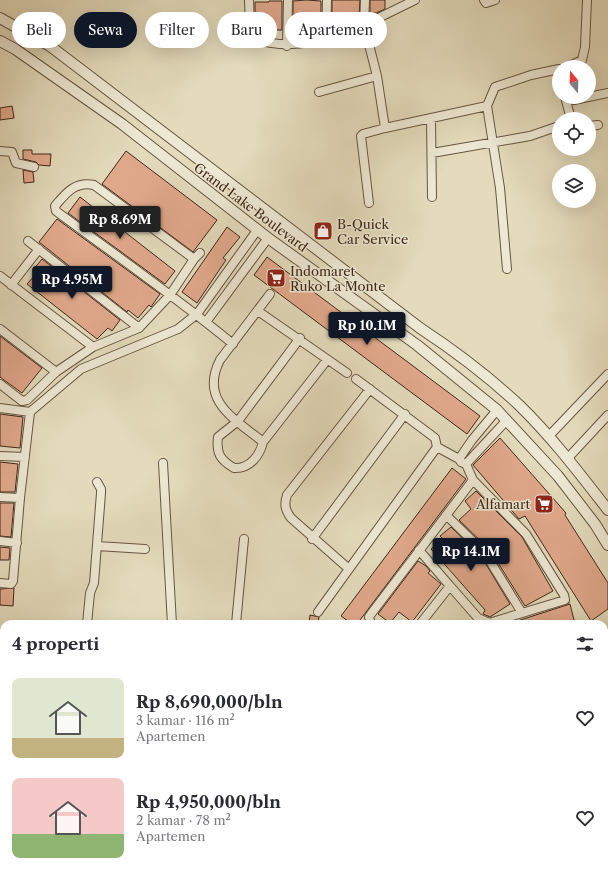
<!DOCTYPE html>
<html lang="id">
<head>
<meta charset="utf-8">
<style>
	body { margin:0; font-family:"Libre Caslon Text",serif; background:#f2f2f3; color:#2b2b33; height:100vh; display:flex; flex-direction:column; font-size:15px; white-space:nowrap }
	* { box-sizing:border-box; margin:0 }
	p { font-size:13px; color:#7c7c81 }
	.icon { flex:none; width:22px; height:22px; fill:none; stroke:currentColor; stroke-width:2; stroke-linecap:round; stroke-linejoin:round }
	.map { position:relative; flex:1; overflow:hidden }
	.drawer { position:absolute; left:0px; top:620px; width:608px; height:256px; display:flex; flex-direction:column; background:#fff; border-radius:12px 12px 0 0; box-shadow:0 4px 16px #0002 }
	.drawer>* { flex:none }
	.hud { position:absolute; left:12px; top:12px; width:400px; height:36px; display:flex; gap:8px }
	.needle { width:26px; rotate:341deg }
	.controls { position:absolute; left:552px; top:60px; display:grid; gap:8px }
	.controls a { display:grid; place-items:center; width:44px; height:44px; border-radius:50%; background:#fff; box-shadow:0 4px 16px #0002; font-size:20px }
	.price { position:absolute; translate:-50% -34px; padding:0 9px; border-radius:4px; background:#111827; color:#fff; font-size:13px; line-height:26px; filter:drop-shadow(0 1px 2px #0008) }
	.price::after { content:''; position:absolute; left:50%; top:24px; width:12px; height:9px; margin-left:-6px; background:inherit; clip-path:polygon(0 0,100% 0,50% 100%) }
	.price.active { background:#222; color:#fff }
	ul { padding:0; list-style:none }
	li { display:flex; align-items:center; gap:12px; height:100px; padding:0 12px }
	li span { display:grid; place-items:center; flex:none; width:112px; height:80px; border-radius:8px; color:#555 }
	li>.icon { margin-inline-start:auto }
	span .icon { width:48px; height:48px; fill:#fffc; stroke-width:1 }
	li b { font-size:17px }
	h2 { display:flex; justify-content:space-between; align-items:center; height:48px; padding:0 12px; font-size:17px }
	.chip { padding:0 14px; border-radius:18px; background:#fff; box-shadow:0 4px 16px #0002; font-size:14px; line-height:36px }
	.chip.active { background:#111827; color:#fff }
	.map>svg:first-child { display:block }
</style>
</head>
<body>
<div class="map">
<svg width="608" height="876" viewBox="0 0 608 876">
	<rect width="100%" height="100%" fill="#e3dbbb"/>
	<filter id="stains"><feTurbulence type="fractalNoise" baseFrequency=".005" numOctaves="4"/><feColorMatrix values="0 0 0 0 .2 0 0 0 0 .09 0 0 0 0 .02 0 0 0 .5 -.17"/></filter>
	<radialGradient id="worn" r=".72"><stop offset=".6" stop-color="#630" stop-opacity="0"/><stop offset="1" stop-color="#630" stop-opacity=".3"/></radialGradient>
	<path fill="#e0a88b" stroke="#3f2818" d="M 306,0 L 321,1 L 321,20 L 306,20 L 306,37 L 293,37 L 293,1 Z
		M 332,0 L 360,0 L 359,17 L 343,17 L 343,25 L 332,25 Z
		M 370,0 L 385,0 L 385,9 L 376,13 L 370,13 Z
		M 269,1 L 282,1 L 282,30 L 271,30 L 271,28 L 255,28 L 255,2 L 269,2 Z
		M 12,106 L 14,118 L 0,120 L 0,108 Z
		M 23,150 L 32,150 L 32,154 L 51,154 L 50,166 L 39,165 L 36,162 L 23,159 Z
		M 126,151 L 217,220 L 193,252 L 102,184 Z
		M 23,170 L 33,172 L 34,182 L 24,183 Z
		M 80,197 L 175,271 L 165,284 L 68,213 Z
		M 57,219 L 160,294 L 151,307 L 149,305 L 138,318 L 128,310 L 127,312 L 39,242 Z
		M 227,227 L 240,237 L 223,258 L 226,260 L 197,303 L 182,292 Z
		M 267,257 L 480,416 L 467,434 L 254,275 Z
		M 42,259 L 120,320 L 112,331 L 108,328 L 97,339 L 27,284 L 37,273 L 33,270 Z
		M 0,336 L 42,368 L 22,393 L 0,377 Z
		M 0,414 L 23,417 L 20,448 L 0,446 Z
		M 500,438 L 566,513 L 565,515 L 608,583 L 608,609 L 591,621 L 525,516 L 519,519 L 473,465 Z
		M 0,462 L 18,464 L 15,492 L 0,492 Z
		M 452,468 L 466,479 L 357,624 L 352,624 L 341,616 Z
		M 476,491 L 522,537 L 553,591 L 525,606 L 490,550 L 459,520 L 471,509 L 465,501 Z
		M 0,503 L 14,503 L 11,537 L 0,536 Z
		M 451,527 L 481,556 L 510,604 L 490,617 L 483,614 L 485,610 L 431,549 L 443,539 L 440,536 Z
		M 0,547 L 10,548 L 9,560 L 0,560 Z
		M 418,561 L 426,566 L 430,571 L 428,573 L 441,584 L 412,622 L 399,612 L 390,623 L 378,614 Z
		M 14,588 L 13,606 L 0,605 L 0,589 Z
		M 570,604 L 574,620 L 561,624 L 508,624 Z
		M 310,615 L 319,617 L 318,624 L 309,624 Z"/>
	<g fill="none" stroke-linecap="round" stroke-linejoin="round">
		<g stroke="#685541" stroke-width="10">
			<path id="minor" d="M 249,0 L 250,28
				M 415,0 L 364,25 L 377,76 L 385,128 L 487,106 L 495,87 L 531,75 L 559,69
				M 484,0 L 486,3 L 495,0
				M 257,40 C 295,51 330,39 364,25 L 365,0
				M 326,40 L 327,0
				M 287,46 L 288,0
				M 567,67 L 582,60 L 585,47 L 587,0
				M 319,92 L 377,76
				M 565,97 L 571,119
				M 574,100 L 608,93
				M 487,106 L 500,188 L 507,269
				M 431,120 L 432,197
				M 589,126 L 598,125
				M 0,151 L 12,152 L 16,163 L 34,167
				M 432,153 L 530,136 L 559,126
				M 369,203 L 361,136 L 363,134 L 385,128
				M 28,241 L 139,328 L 170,295 L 194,259 L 94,185 C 75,181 66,193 55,206 L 56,211 C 115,255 176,297 233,344
				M 194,259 L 200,253
				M 0,276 L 93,347
				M 11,285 L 39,249
				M 270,294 L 220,360 C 199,401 235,419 263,442 C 260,455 250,469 234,468 C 220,460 216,453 218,437 L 238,421 L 300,338
				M 258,311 L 347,373
				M 206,322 L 268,238
				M 0,329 L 56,372
				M 0,384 L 22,401 L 27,400 L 56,372 L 93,347 L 139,328
				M 0,408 L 30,412
				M 548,437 L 608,374
				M 263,442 L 327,360
				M 0,456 L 25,457
				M 568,458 L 608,415
				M 459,459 L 472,440 L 497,410
				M 163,463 L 172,624
				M 466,464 L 507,420
				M 0,497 L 20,498
				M 446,515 L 485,553 L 522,613
				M 312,539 L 405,414
				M 0,541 L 17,543
				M 97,546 L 145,549
				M 419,550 L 450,586 L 420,624
				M 349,569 L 291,518 C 285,510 284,504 287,495 L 370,389
				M 0,583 L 11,584 L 13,581 L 20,498 L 30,412 L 81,369 L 178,329 L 197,314 L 258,229
				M 450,586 L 478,618 L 489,623 L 565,600 L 564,595 L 526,534 L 473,480
				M 318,612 L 437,447 L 435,438 L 356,379
				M 87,624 L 90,593 L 94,583 L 101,493 L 101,489 L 97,482
				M 236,624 L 244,539
				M 371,624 L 369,617 L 371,614 L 473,480 L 466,464 L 461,462 L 459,459 L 437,447
				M 0,657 L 4,657
				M 604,672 L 608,671
				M 604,730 L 608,729
				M 604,783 L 608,782
				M 604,832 L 608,831
				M 328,876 L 329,872
				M 387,876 L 387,872
				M 441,876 L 441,872"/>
		</g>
		<g stroke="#685541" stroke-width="12">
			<path id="tertiary" d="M 0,18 L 50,46 L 420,328 C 455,351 488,376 519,405 C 552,437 580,474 608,510
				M 0,41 L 15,49 L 122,124 L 268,238 L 417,345 L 497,410 L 558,476 L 595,524 L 608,545"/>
		</g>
		<use href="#minor" stroke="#ede8d3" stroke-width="8"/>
		<use href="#tertiary" stroke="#ede8d3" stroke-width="10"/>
	</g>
	<defs>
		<g id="shop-square" transform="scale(1)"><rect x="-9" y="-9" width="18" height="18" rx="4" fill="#8f2418" stroke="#ede8d3"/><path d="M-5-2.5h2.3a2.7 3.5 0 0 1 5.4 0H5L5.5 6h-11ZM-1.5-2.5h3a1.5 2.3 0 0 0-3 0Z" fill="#fff"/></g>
		<g id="supermarket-square" transform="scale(1)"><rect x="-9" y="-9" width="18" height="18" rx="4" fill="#8f2418" stroke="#ede8d3"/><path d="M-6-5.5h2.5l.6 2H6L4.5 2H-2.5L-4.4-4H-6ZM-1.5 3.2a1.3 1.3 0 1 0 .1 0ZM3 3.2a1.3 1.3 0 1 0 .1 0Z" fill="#fff"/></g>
	</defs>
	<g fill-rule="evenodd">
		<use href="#shop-square" x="323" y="231"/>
		<use href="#supermarket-square" x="276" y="278"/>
		<use href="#supermarket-square" x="544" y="504"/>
	</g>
	<g text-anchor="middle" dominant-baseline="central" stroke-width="3" stroke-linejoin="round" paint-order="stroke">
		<g font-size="13" fill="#3f2818" stroke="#ede8d3">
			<text transform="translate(251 207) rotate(37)">Grand Lake Boulevard</text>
		</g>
		<g font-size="13" fill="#3f2818" stroke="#ede8d3" text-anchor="start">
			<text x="337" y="224">B-Quick<tspan x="337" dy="15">Car Service</tspan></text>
			<text x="290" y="271">Indomaret<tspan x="290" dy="15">Ruko La Monte</tspan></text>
			<text x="530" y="504" text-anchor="end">Alfamart</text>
		</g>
	</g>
	<rect width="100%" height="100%" filter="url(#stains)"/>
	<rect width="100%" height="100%" fill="url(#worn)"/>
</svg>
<div class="controls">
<a><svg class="needle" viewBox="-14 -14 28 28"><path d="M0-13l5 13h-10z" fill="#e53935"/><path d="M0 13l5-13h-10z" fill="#7c7c81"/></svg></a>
<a><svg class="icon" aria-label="locate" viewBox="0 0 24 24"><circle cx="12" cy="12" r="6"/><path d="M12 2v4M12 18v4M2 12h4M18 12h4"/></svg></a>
<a><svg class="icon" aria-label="layers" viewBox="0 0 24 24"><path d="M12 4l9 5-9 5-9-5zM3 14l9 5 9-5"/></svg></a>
</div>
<b class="price active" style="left:120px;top:240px">Rp 8.69M</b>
<b class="price" style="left:72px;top:300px">Rp 4.95M</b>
<b class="price" style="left:367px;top:346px">Rp 10.1M</b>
<b class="price" style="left:471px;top:572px">Rp 14.1M</b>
<div class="hud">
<a class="chip">Beli</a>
<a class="chip active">Sewa</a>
<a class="chip">Filter</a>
<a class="chip">Baru</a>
<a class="chip">Apartemen</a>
</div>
<section class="drawer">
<h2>4 properti<svg class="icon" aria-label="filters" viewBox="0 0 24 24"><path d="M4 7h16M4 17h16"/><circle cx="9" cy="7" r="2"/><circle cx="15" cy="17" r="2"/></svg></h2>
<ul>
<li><span style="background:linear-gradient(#dfe7d0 75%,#c2b280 0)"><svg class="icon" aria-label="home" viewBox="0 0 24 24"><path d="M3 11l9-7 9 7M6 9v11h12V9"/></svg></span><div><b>Rp 8,690,000/bln</b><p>3 kamar · 116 m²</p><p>Apartemen</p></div><svg class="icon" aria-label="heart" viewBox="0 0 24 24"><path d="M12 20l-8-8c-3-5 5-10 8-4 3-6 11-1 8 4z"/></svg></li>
<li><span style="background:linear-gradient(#f6c9c9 70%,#8fb573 0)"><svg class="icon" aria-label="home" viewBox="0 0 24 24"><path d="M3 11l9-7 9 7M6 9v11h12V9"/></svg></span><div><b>Rp 4,950,000/bln</b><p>2 kamar · 78 m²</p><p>Apartemen</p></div><svg class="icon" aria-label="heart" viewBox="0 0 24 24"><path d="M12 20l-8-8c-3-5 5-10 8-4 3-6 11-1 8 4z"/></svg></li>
</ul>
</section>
</div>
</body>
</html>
